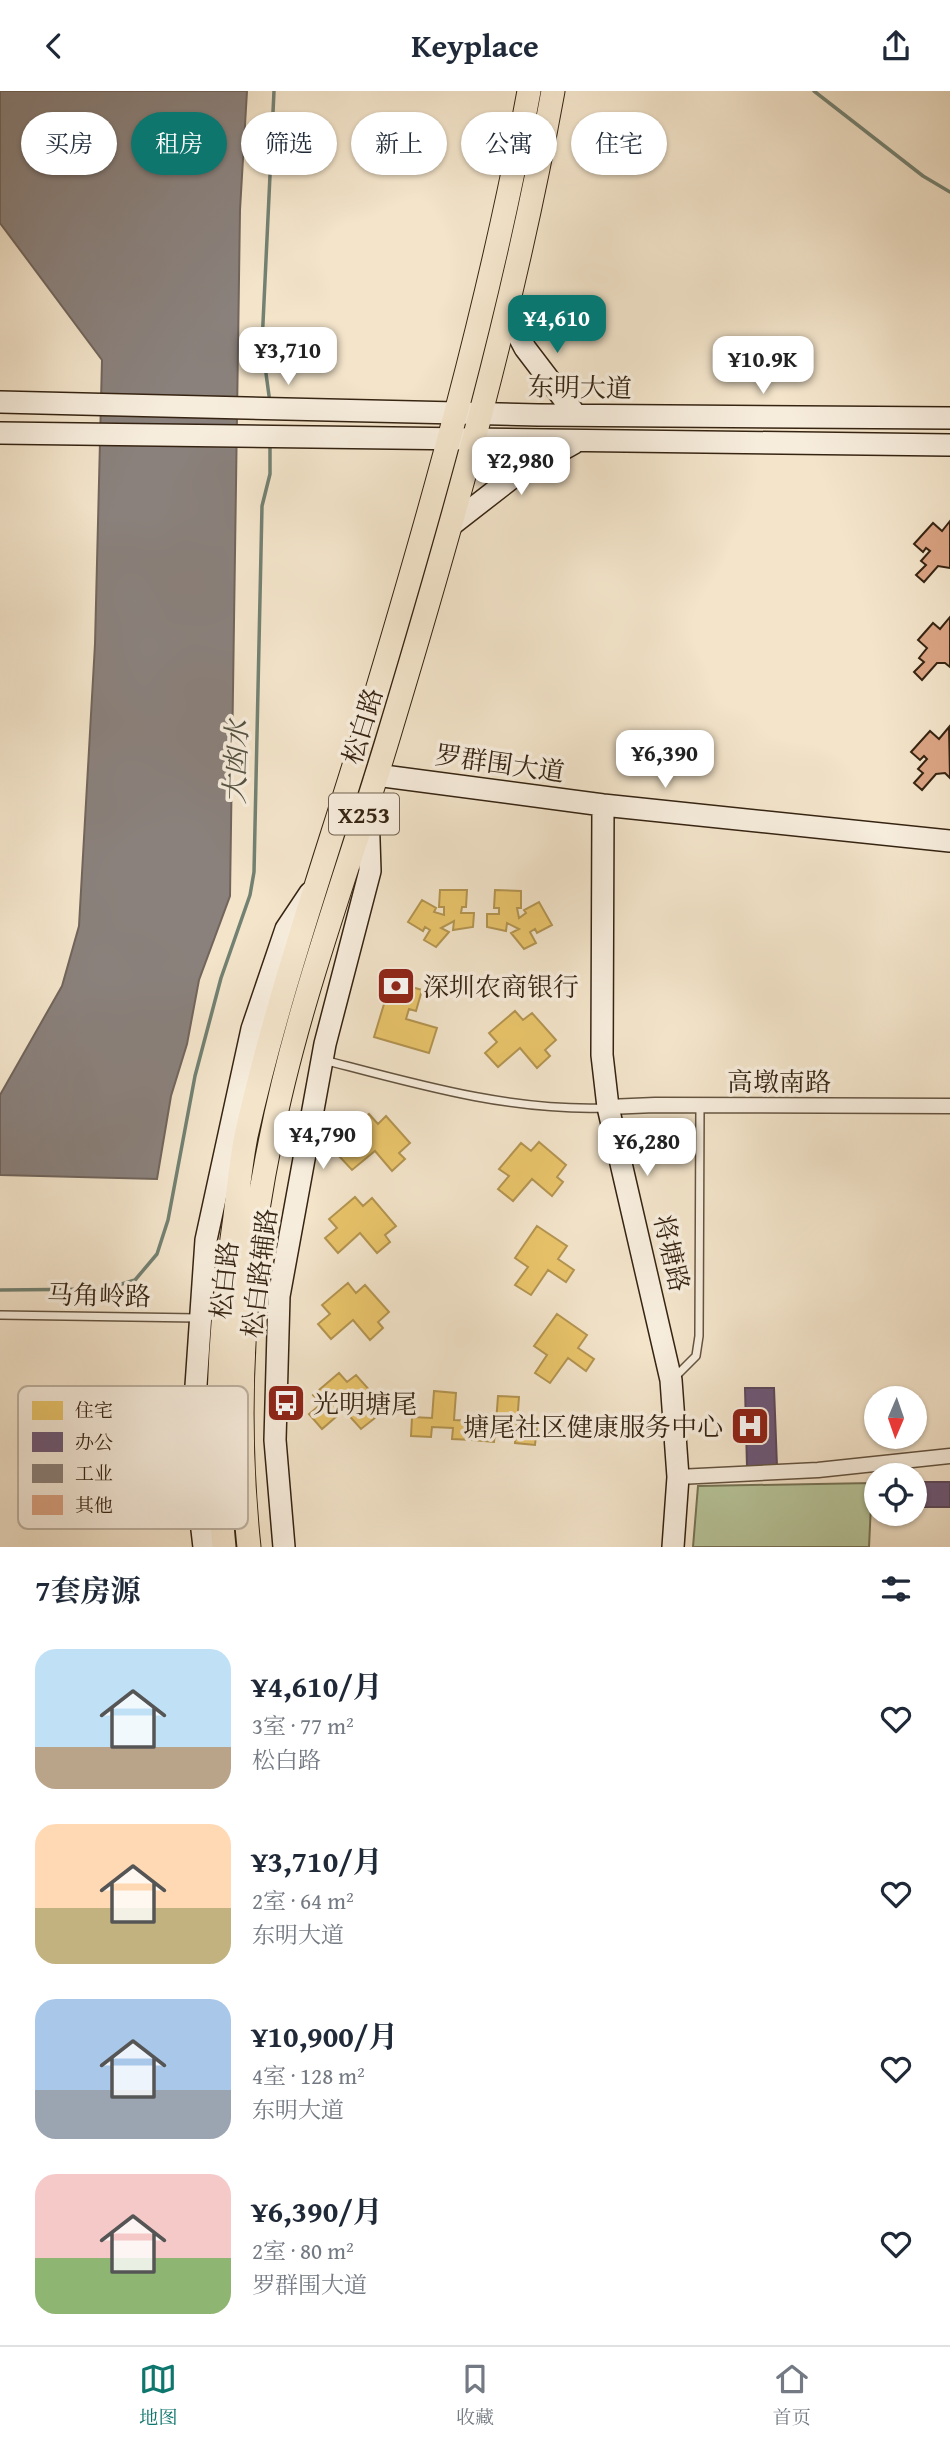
<!DOCTYPE html>
<html lang="zh">
<head>
<meta charset="utf-8">
<style>
	body { margin:0; font-family:"Gentium Book Plus","Noto Serif SC",serif; background:#f2f2f3; color:#1f2937; height:100vh; display:flex; flex-direction:column; font-size:26px; white-space:nowrap }
	* { box-sizing:border-box; margin:0 }
	p { font-size:23px; color:#747a83 }
	.icon { flex:none; width:38px; height:38px; fill:none; stroke:currentColor; stroke-width:2; stroke-linecap:round; stroke-linejoin:round }
	.map { position:relative; height:1456px; overflow:hidden }
	.panel { display:flex; flex-direction:column; background:#fff; flex:1 }
	.panel>* { flex:none }
	.hud { position:absolute; left:21px; top:21px; width:908px; height:63px; display:flex; gap:14px }
	.needle { width:46px; rotate:182deg }
	.controls { position:absolute; left:864px; top:1295px; display:grid; gap:14px }
	.controls a { display:grid; place-items:center; width:63px; height:63px; border-radius:50%; background:#fff; box-shadow:0 2px 5px #0004; font-size:35px }
	.price { position:absolute; translate:-50% -60px; padding:0 16px; border-radius:14px; background:#fff; color:#222; font-size:23px; line-height:46px; filter:drop-shadow(0 2px 4px #0008) }
	.price::after { content:''; position:absolute; left:50%; top:42px; width:21px; height:16px; margin-left:-10px; background:inherit; clip-path:polygon(0 0,100% 0,50% 100%) }
	.price.selected { background:#0f766e; color:#fff }
	ul { padding:0; list-style:none }
	li { display:flex; align-items:center; gap:21px; height:175px; padding:0 35px }
	li span { display:grid; place-items:center; flex:none; width:196px; height:140px; border-radius:21px; color:#555 }
	li>.icon { margin-inline-start:auto }
	span .icon { width:84px; height:84px; fill:#fffc; stroke-width:1 }
	li b { font-size:30px }
	h2 { display:flex; justify-content:space-between; align-items:center; height:84px; padding:0 35px; font-size:30px }
	.tag { padding:0 24px; border-radius:32px; background:#fff; box-shadow:0 2px 5px #0004; font-size:24px; line-height:63px }
	.tag.selected { background:#0f766e; color:#fff }
	header { display:flex; justify-content:space-between; align-items:center; height:91px; padding:0 35px; background:#fff; font-size:32px; font-weight:800 }
	.dock { display:flex; justify-content:space-around; align-items:center; height:98px; border-top:2px solid #e0e1e3; background:#fff; font-size:19px; color:#747a83 }
	.dock a { display:grid; justify-items:center; gap:4px }
	.dock .selected { color:#0f766e }
	.map>svg:first-child { display:block }
</style>
</head>
<body>
<header><svg class="icon" aria-label="back" viewBox="0 0 24 24"><path d="M15 5l-7 7 7 7"/></svg>Keyplace<svg class="icon" aria-label="share" viewBox="0 0 24 24"><path d="M12 15V3M7 8l5-5 5 5M5 13v7h14v-7"/></svg></header>
<div class="map">
<svg width="950" height="1456" viewBox="0 0 950 1456">
	<rect width="100%" height="100%" fill="#f3e4ca"/>
	<filter id="stains"><feTurbulence type="fractalNoise" baseFrequency=".00286" numOctaves="4"/><feColorMatrix values="0 0 0 0 .2 0 0 0 0 .09 0 0 0 0 .02 0 0 0 .5 -.17"/></filter>
	<radialGradient id="worn" r=".72"><stop offset=".6" stop-color="#630" stop-opacity="0"/><stop offset="1" stop-color="#630" stop-opacity=".3"/></radialGradient>
	<path fill="#b7c59a" stroke="#767456" stroke-width="2" d="M 872,1392 L 869,1456 L 693,1456 L 698,1395 Z"/>
	<path fill="#e9c46a" stroke="#b39450" stroke-width="2" d="M 440,799 L 467,799 L 466,816 L 462,816 L 461,822 L 474,822 L 473,836 L 453,839 L 454,830 L 441,837 L 449,841 L 436,856 L 424,849 L 430,839 L 425,836 L 423,840 L 408,831 L 422,809 L 436,817 L 434,821 L 444,824 L 444,816 L 439,816 Z
		M 495,799 L 521,800 L 521,817 L 517,817 L 519,827 L 526,822 L 524,819 L 539,811 L 552,834 L 537,842 L 535,838 L 530,841 L 536,852 L 524,858 L 511,842 L 519,838 L 507,832 L 506,840 L 487,836 L 487,823 L 499,823 L 499,817 L 494,817 Z
		M 391,890 L 422,899 L 416,920 L 409,918 L 406,928 L 437,937 L 429,962 L 374,946 Z
		M 515,920 L 523,929 L 532,922 L 556,949 L 545,959 L 550,965 L 537,977 L 520,957 L 498,976 L 485,962 L 497,951 L 489,942 Z
		M 369,1023 L 378,1033 L 386,1025 L 410,1052 L 399,1062 L 405,1068 L 392,1080 L 375,1060 L 352,1079 L 339,1065 L 352,1054 L 344,1045 Z
		M 539,1051 L 566,1074 L 557,1086 L 563,1091 L 552,1105 L 532,1088 L 513,1110 L 498,1098 L 509,1085 L 499,1078 L 521,1052 L 531,1060 Z
		M 355,1106 L 363,1115 L 372,1107 L 396,1135 L 385,1144 L 390,1151 L 377,1162 L 360,1142 L 338,1162 L 325,1147 L 337,1137 L 329,1128 Z
		M 537,1135 L 567,1155 L 558,1168 L 574,1179 L 566,1191 L 548,1179 L 531,1204 L 515,1194 L 528,1176 L 515,1167 Z
		M 348,1192 L 356,1202 L 365,1194 L 389,1221 L 378,1231 L 383,1237 L 370,1249 L 353,1229 L 331,1248 L 318,1233 L 330,1223 L 322,1214 Z
		M 557,1223 L 587,1244 L 578,1257 L 594,1268 L 586,1280 L 568,1267 L 550,1292 L 535,1282 L 547,1264 L 534,1255 Z
		M 339,1282 L 347,1291 L 356,1284 L 380,1311 L 369,1321 L 375,1327 L 361,1338 L 344,1319 L 322,1338 L 309,1323 L 321,1313 L 313,1304 Z
		M 434,1300 L 456,1302 L 454,1329 L 474,1330 L 473,1349 L 452,1348 L 453,1337 L 432,1336 L 431,1346 L 411,1345 L 412,1326 L 432,1327 Z
		M 498,1305 L 519,1306 L 517,1333 L 537,1335 L 535,1354 L 515,1352 L 516,1342 L 495,1341 L 494,1351 L 473,1349 L 474,1330 L 496,1332 Z"/>
	<path fill="#6d597a" stroke="#5c495b" stroke-width="2" d="M 745,1297 L 774,1297 L 777,1375 L 747,1376 Z
		M 915,1391 L 950,1391 L 950,1416 L 915,1416 Z"/>
	<path fill="#8a817c" stroke="#71655c" stroke-width="2" d="M 0,0 L 247,0 L 240,119 L 230,805 L 199,889 L 187,953 L 171,1005 L 157,1088 L 0,1084 L 0,1004 L 62,895 L 79,835 L 95,553 L 102,269 L 0,132 Z"/>
	<g fill="none" stroke-linecap="round" stroke-linejoin="round">
		<path stroke="#738172" stroke-width="3.5" d="M 814,0 L 923,85 L 950,101
			M 270,312 L 262,253 L 274,0
			M 0,1199 L 105,1198 L 135,1189 L 157,1163 L 168,1129 L 195,985 L 221,887 L 250,804 L 254,781 L 262,415 L 270,383 L 270,351"/>
	</g>
	<path fill="#dba484" stroke="#362412" stroke-width="2" d="M 950,430 L 950,477 L 938,475 L 924,491 L 916,484 L 926,474 L 921,470 L 930,460 L 926,457 L 923,461 L 914,453 L 933,432 L 942,440 Z
		M 950,526 L 950,576 L 945,572 L 937,572 L 922,589 L 914,581 L 924,571 L 919,567 L 927,557 L 918,549 L 933,532 L 940,538 Z
		M 949,636 L 950,687 L 945,682 L 936,683 L 922,699 L 914,692 L 923,682 L 918,678 L 927,668 L 924,665 L 920,669 L 911,661 L 930,640 L 939,648 Z"/>
	<g fill="none" stroke-linecap="round" stroke-linejoin="round">
		<g stroke="#655440" stroke-width="10">
			<path id="lane" d="M 324,969 C 416,993 508,1020 604,1017
				M 0,1224 L 197,1227
				M 674,1287 L 696,1265 L 699,1245 L 700,1014"/>
		</g>
		<g stroke="#655440" stroke-width="17">
			<path id="street" d="M 608,1016 L 655,1014 L 950,1015
				M 678,1386 L 818,1379 L 950,1365"/>
		</g>
		<g stroke="#362412" stroke-width="24">
			<path id="secondary" d="M 507,223 L 525,257 L 576,324
				M 0,311 L 538,324 L 950,327
				M 0,342 L 950,354
				M 450,435 L 513,386 L 574,352
				M 376,684 L 603,714 L 950,750
				M 603,714 L 602,964 L 608,1016 L 671,1289 L 678,1386 L 673,1456
				M 204,1456 L 192,1353 L 206,1149 L 252,938 L 286,838 L 310,802
				M 284,1456 L 275,1349 L 279,1205 L 325,953 L 370,780 L 368,719"/>
		</g>
		<g stroke="#362412" stroke-width="25">
			<path id="primary" d="M 224,1456 C 213,1345 219,1236 235,1126 C 238,1099 241,1071 246,1045 C 278,902 327,765 369,626 C 431,420 490,212 529,0
				M 249,1456 C 235,1322 243,1184 270,1052 C 298,909 351,773 392,634 C 455,425 514,215 553,0"/>
		</g>
		<use href="#lane" stroke="#f7eddd" stroke-width="7"/>
		<use href="#street" stroke="#f7eddd" stroke-width="14"/>
		<use href="#secondary" stroke="#f7eddd" stroke-width="21"/>
		<use href="#primary" stroke="#f3e4ca" stroke-width="23"/>
	</g>
	<defs>
		<g id="bank-square" transform="scale(2.0125)"><rect x="-9" y="-9" width="18" height="18" rx="4" fill="#8f2418" stroke="#f7eddd"/><path d="M-6-4H6V4H-6ZM0-2.3a2.3 2.3 0 1 0 0 4.6a2.3 2.3 0 1 0 0-4.6Z" fill="#fff"/></g>
		<g id="bus-square" transform="scale(2.0125)"><rect x="-9" y="-9" width="18" height="18" rx="4" fill="#8f2418" stroke="#f7eddd"/><path d="M-5-6H5V4H4V6H2V4H-2V6H-4V4H-5ZM-3.5-4V0h7V-4ZM-3.5 1.2v1.5H-2V1.2ZM2 1.2v1.5H3.5V1.2Z" fill="#fff"/></g>
		<g id="hospital-square" transform="scale(2.0125)"><rect x="-9" y="-9" width="18" height="18" rx="4" fill="#8f2418" stroke="#f7eddd"/><path d="M-5-5h3v3.5h4V-5h3V5h-3V1.5h-4V5h-3Z" fill="#fff"/></g>
	</defs>
	<g fill-rule="evenodd">
		<use href="#bank-square" x="396" y="895"/>
		<use href="#bus-square" x="286" y="1312"/>
		<use href="#hospital-square" x="750" y="1335"/>
	</g>
	<g text-anchor="middle" dominant-baseline="central" stroke-width="7" stroke-linejoin="round" paint-order="stroke">
		<rect fill="#f7eddd" stroke="#70604f" stroke-width="2" x="329" y="702.5" width="70" height="41" rx="5"/>
		<g font-size="24" font-weight="bold" fill="#362412">
			<text x="364" y="723">X253</text>
		</g>
		<g font-size="26" fill="#362412" stroke="#f7eddd">
			<text transform="translate(580 296) rotate(1)">东明大道</text>
			<text transform="translate(362 635) rotate(-73)">松白路</text>
			<text transform="translate(500 672) rotate(8)">罗群围大道</text>
			<text x="779" y="990">高墩南路</text>
			<text transform="translate(672 1162) rotate(77)">将塘路</text>
			<text transform="translate(259 1182) rotate(-83)">松白路辅路</text>
			<text transform="translate(224 1189) rotate(-84)">松白路</text>
			<text transform="translate(99 1204) rotate(1)">马角岭路</text>
		</g>
		<g font-size="26" fill="#362412" stroke="#f7eddd" text-anchor="start">
			<text x="423" y="895">深圳农商银行</text>
			<text x="313" y="1312">光明塘尾</text>
			<text x="723" y="1335" text-anchor="end">塘尾社区健康服务中心</text>
		</g>
		<g font-size="28" font-style="italic" fill="#555242" stroke="#f7eddd">
			<text transform="translate(235 671) rotate(-88)">大凼水</text>
		</g>
	</g>
	<rect x="18" y="1295" width="230" height="143" rx="10" fill="#f7eddd" stroke="#bdb1a0" stroke-width="2"/>
	<rect x="32" y="1310" width="31" height="19" fill="#e9c46a"/>
	<rect x="32" y="1341" width="31" height="20" fill="#6d597a"/>
	<rect x="32" y="1373" width="31" height="19" fill="#8a817c"/>
	<rect x="32" y="1404" width="31" height="20" fill="#dba484"/>
	<g font-size="19" fill="#362412">
		<text x="75" y="1326">住宅</text>
		<text x="75" y="1358">办公</text>
		<text x="75" y="1389">工业</text>
		<text x="75" y="1421">其他</text>
	</g>
	<rect width="100%" height="100%" filter="url(#stains)"/>
	<rect width="100%" height="100%" fill="url(#worn)"/>
</svg>
<div class="controls">
<a><svg class="needle" viewBox="-14 -14 28 28"><path d="M0-13l5 13h-10z" fill="#e53935"/><path d="M0 13l5-13h-10z" fill="#747a83"/></svg></a>
<a><svg class="icon" aria-label="locate" viewBox="0 0 24 24"><circle cx="12" cy="12" r="6"/><path d="M12 2v4M12 18v4M2 12h4M18 12h4"/></svg></a>
</div>
<b class="price selected" style="left:557px;top:264px">¥4,610</b>
<b class="price" style="left:288px;top:296px">¥3,710</b>
<b class="price" style="left:763px;top:305px">¥10.9K</b>
<b class="price" style="left:521px;top:406px">¥2,980</b>
<b class="price" style="left:665px;top:699px">¥6,390</b>
<b class="price" style="left:323px;top:1080px">¥4,790</b>
<b class="price" style="left:647px;top:1087px">¥6,280</b>
<div class="hud">
<a class="tag">买房</a>
<a class="tag selected">租房</a>
<a class="tag">筛选</a>
<a class="tag">新上</a>
<a class="tag">公寓</a>
<a class="tag">住宅</a>
</div>
</div>
<section class="panel">
<h2>7套房源<svg class="icon" aria-label="filters" viewBox="0 0 24 24"><path d="M4 7h16M4 17h16"/><circle cx="9" cy="7" r="2"/><circle cx="15" cy="17" r="2"/></svg></h2>
<ul>
<li><span style="background:linear-gradient(#bfe0f5 70%,#b9a48a 0)"><svg class="icon" aria-label="home" viewBox="0 0 24 24"><path d="M3 11l9-7 9 7M6 9v11h12V9"/></svg></span><div><b>¥4,610/月</b><p>3室 · 77 m²</p><p>松白路</p></div><svg class="icon" aria-label="heart" viewBox="0 0 24 24"><path d="M12 20l-8-8c-3-5 5-10 8-4 3-6 11-1 8 4z"/></svg></li>
<li><span style="background:linear-gradient(#ffd9b3 60%,#c2b280 0)"><svg class="icon" aria-label="home" viewBox="0 0 24 24"><path d="M3 11l9-7 9 7M6 9v11h12V9"/></svg></span><div><b>¥3,710/月</b><p>2室 · 64 m²</p><p>东明大道</p></div><svg class="icon" aria-label="heart" viewBox="0 0 24 24"><path d="M12 20l-8-8c-3-5 5-10 8-4 3-6 11-1 8 4z"/></svg></li>
<li><span style="background:linear-gradient(#a9c7e8 65%,#9aa5b1 0)"><svg class="icon" aria-label="home" viewBox="0 0 24 24"><path d="M3 11l9-7 9 7M6 9v11h12V9"/></svg></span><div><b>¥10,900/月</b><p>4室 · 128 m²</p><p>东明大道</p></div><svg class="icon" aria-label="heart" viewBox="0 0 24 24"><path d="M12 20l-8-8c-3-5 5-10 8-4 3-6 11-1 8 4z"/></svg></li>
<li><span style="background:linear-gradient(#f6c9c9 60%,#8fb573 0)"><svg class="icon" aria-label="home" viewBox="0 0 24 24"><path d="M3 11l9-7 9 7M6 9v11h12V9"/></svg></span><div><b>¥6,390/月</b><p>2室 · 80 m²</p><p>罗群围大道</p></div><svg class="icon" aria-label="heart" viewBox="0 0 24 24"><path d="M12 20l-8-8c-3-5 5-10 8-4 3-6 11-1 8 4z"/></svg></li>
</ul>
</section>
<nav class="dock">
<a class="selected"><svg class="icon" aria-label="map" viewBox="0 0 24 24"><path d="M3 6l6-2 6 2 6-2v14l-6 2-6-2-6 2zM9 4v14M15 6v14"/></svg>地图</a>
<a><svg class="icon" aria-label="saved" viewBox="0 0 24 24"><path d="M7 4h10v16l-5-4-5 4z"/></svg>收藏</a>
<a><svg class="icon" aria-label="home" viewBox="0 0 24 24"><path d="M3 11l9-7 9 7M6 9v11h12V9"/></svg>首页</a>
</nav>
</body>
</html>
